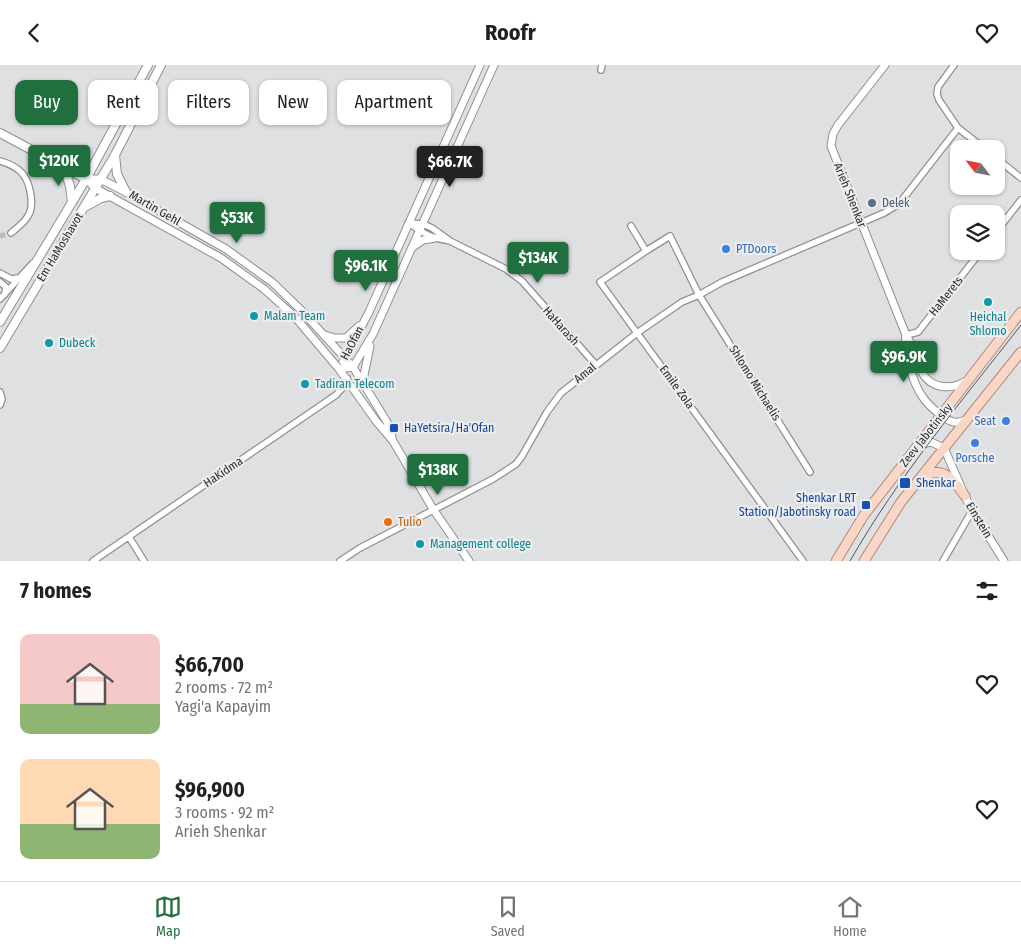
<!DOCTYPE html>
<html lang="en">
<head>
<meta charset="utf-8">
<style>
	body { margin:0; font-family:"Fira Sans Condensed",sans-serif; background:#f2f2f2; color:#202124; height:100vh; display:flex; flex-direction:column; font-size:19px; white-space:nowrap }
	* { box-sizing:border-box; margin:0 }
	p { font-size:16px; color:#757577 }
	.icon { flex:none; width:28px; height:28px; fill:none; stroke:currentColor; stroke-width:2; stroke-linecap:round; stroke-linejoin:round }
	.map { position:relative; height:496px; overflow:hidden }
	.panel { display:flex; flex-direction:column; background:#fff; flex:1 }
	.panel>* { flex:none }
	.hud { position:absolute; left:15px; top:15px; width:500px; height:45px; display:flex; gap:10px }
	.needle { width:32px; rotate:302deg }
	.controls { position:absolute; left:950px; top:75px; display:grid; gap:10px }
	.controls a { display:grid; place-items:center; width:55px; height:55px; border-radius:10px; background:#fff; box-shadow:0 1px 4px #0004; font-size:25px }
	.price { position:absolute; translate:-50% -42px; padding:0 11px; border-radius:5px; background:#206f3e; color:#fff; font-size:16px; line-height:32px; filter:drop-shadow(0 1px 2px #0008) }
	.price::after { content:''; position:absolute; left:50%; top:30px; width:15px; height:11px; margin-left:-8px; background:inherit; clip-path:polygon(0 0,100% 0,50% 100%) }
	.price.active { background:#222; color:#fff }
	ul { padding:0; list-style:none }
	li { display:flex; align-items:center; gap:15px; height:125px; padding:0 20px }
	li span { display:grid; place-items:center; flex:none; width:140px; height:100px; border-radius:10px; color:#555 }
	li>.icon { margin-inline-start:auto }
	span .icon { width:60px; height:60px; fill:#fffc; stroke-width:1 }
	li b { font-size:21px }
	h2 { display:flex; justify-content:space-between; align-items:center; height:60px; padding:0 20px; font-size:21px }
	.chip { padding:0 18px; border-radius:10px; background:#fff; box-shadow:0 1px 4px #0004; font-size:18px; line-height:45px }
	.chip.active { background:#206f3e; color:#fff }
	header { display:flex; justify-content:space-between; align-items:center; height:65px; padding:0 20px; background:#fff; font-size:22px; font-weight:700 }
	.menu { display:flex; justify-content:space-around; align-items:center; height:70px; border-top:1px solid #e0e0e0; background:#fff; font-size:14px; color:#757577 }
	.menu a { display:grid; justify-items:center; gap:2px }
	.menu .active { color:#206f3e }
	.map>svg:first-child { display:block }
</style>
</head>
<body>
<header><svg class="icon" aria-label="back" viewBox="0 0 24 24"><path d="M15 5l-7 7 7 7"/></svg>Roofr<svg class="icon" aria-label="heart" viewBox="0 0 24 24"><path d="M12 20l-8-8c-3-5 5-10 8-4 3-6 11-1 8 4z"/></svg></header>
<div class="map">
<svg width="1021" height="496" viewBox="0 0 1021 496">
	<rect width="100%" height="100%" fill="#dfe0e2"/>
	<g fill="none" stroke-linecap="round" stroke-linejoin="round">
		<path stroke="#bcbcbe" stroke-width="5.5" stroke-dasharray="5.5 3" stroke-linecap="butt" d="M 0,171 L 11,168"/>
		<g stroke="#8f9092" stroke-width="8">
			<path id="minor" d="M 954,0 L 938,22 L 937,29 L 939,35 L 958,63 L 985,84
				M 601,5 L 602,0
				M 996,93 L 1021,113
				M 0,96 C 7,98 15,101 21,107 C 30,116 35,140 28,151 C 24,158 17,163 11,168
				M 408,158 L 423,159 L 432,163 L 450,176 L 506,204 L 522,216 L 596,300
				M 409,158 C 421,168 433,174 450,176
				M 631,161 L 646,186 L 600,217 L 803,496
				M 996,167 L 1021,135
				M 646,186 L 670,171 L 699,230 L 810,407
				M 0,208 L 11,214 L 18,213
				M 0,217 L 6,222 L 5,229
				M 0,234 L 33,198
				M 906,270 L 918,267 L 981,186
				M 0,327 L 2,334 L 0,340
				M 129,472 L 144,496
				M 93,496 L 336,330 L 345,320 L 347,313
				M 340,496 L 360,483 L 493,414 L 516,399 L 522,391 L 547,347 L 561,328 L 637,268 L 682,237 L 699,230 L 722,217 L 884,148 L 899,139 L 958,63
				M 943,496 L 972,446"/>
		</g>
		<g stroke="#8f9092" stroke-width="9">
			<path id="tertiary" d="M 885,0 L 838,60 L 833,69 L 831,81 L 906,270 C 918,287 916,316 940,321 C 949,323 958,321 966,316
				M 86,114 L 95,123 L 221,193 L 264,224 L 295,252 L 339,304 L 376,356 L 393,376 L 433,444 L 469,496
				M 86,114 L 100,114 L 126,127 L 226,184 L 272,217 L 301,245 L 353,302 L 387,357 L 392,372
				M 413,182 L 423,175 L 435,173
				M 325,270 L 334,273 L 346,273 L 359,261
				M 906,270 C 903,286 913,318 922,331 C 927,339 934,345 942,351 C 950,357 957,360 967,354
				M 343,297 L 369,247 L 480,0
				M 339,304 L 353,302 L 373,269 L 494,0
				M 365,319 L 364,310 L 370,281
				M 918,380 L 931,377 L 944,383 L 969,440 L 1004,496"/>
		</g>
		<g stroke="#8f9092" stroke-width="10">
			<path id="secondary" d="M 0,68 L 86,114
				M 115,90 L 117,109 L 126,127
				M 64,103 L 70,121 L 72,137
				M 85,142 L 101,133 L 110,131
				M 0,257 L 86,114 L 148,0
				M 0,283 L 115,90 L 161,0"/>
		</g>
		<g stroke="#b18979" stroke-width="11">
			<path id="primary" d="M 922,412 C 944,400 953,414 965,431
				M 836,496 L 864,450 L 1021,247
				M 864,496 L 901,437 L 1021,287"/>
		</g>
		<use href="#minor" stroke="#fff" stroke-width="5.5"/>
		<use href="#tertiary" stroke="#fff" stroke-width="7"/>
		<use href="#secondary" stroke="#fff" stroke-width="8"/>
		<use href="#primary" stroke="#fad6c7" stroke-width="9"/>
		<path stroke="#565658" stroke-width="1" d="M 850,496 C 898,412 961,337 1021,260"/>
	</g>
	<circle fill="#5c6f8a" stroke="#ecedef" stroke-width="2" cx="872" cy="138" r="5"/>
	<g fill="#3f7fe0" stroke="#ecedef" stroke-width="2">
		<circle cx="726" cy="184" r="5"/>
		<circle cx="1006" cy="356" r="5"/>
		<circle cx="975" cy="378" r="5"/>
	</g>
	<g fill="#0f9aa8" stroke="#ecedef" stroke-width="2">
		<circle cx="988" cy="237" r="5"/>
		<circle cx="254" cy="251" r="5"/>
		<circle cx="49" cy="278" r="5"/>
		<circle cx="305" cy="319" r="5"/>
		<circle cx="420" cy="479" r="5"/>
	</g>
	<g fill="#1a4fb4" stroke="#ecedef" stroke-width="2">
		<rect x="389" y="358" width="10" height="10" rx="2.5"/>
		<rect x="899" y="412" width="12" height="12" rx="2.5"/>
		<rect x="861" y="435" width="10" height="10" rx="2.5"/>
	</g>
	<circle fill="#e8710a" stroke="#ecedef" stroke-width="2" cx="388" cy="457" r="5"/>
	<g text-anchor="middle" dominant-baseline="central" stroke-width="4.5" stroke-linejoin="round" paint-order="stroke">
		<g font-size="12" fill="#2e2e2f" stroke="#ecedef">
			<text transform="translate(850 130) rotate(68)">Arieh Shenkar</text>
			<text transform="translate(155 143) rotate(30)">Martin Gehl</text>
			<text transform="translate(60 182) rotate(-59)">Em HaMoshavot</text>
			<text transform="translate(946 231) rotate(-52)">HaMerets</text>
			<text transform="translate(561 261) rotate(48)">HaHarash</text>
			<text transform="translate(352 278) rotate(-62)">HaOfan</text>
			<text transform="translate(585 308) rotate(-39)">Amal</text>
			<text transform="translate(755 318) rotate(58)">Shlomo Michaelis</text>
			<text transform="translate(677 322) rotate(54)">Emile Zola</text>
			<text transform="translate(926 370) rotate(-52)">Zeev Jabotinsky</text>
			<text transform="translate(223 407) rotate(-34)">HaKidma</text>
			<text transform="translate(979 455) rotate(59)">Einstein</text>
		</g>
		<g font-size="12" fill="#4e5e75" stroke="#ecedef" text-anchor="start">
			<text x="882" y="138">Delek</text>
		</g>
		<g font-size="12" fill="#366cbe" stroke="#ecedef" text-anchor="start">
			<text x="736" y="184">PTDoors</text>
			<text x="996" y="356" text-anchor="end">Seat</text>
			<text x="975" y="393" text-anchor="middle">Porsche</text>
		</g>
		<g font-size="12" fill="#0d838f" stroke="#ecedef" text-anchor="start">
			<text x="264" y="251">Malam Team</text>
			<text x="988" y="252" text-anchor="middle">Heichal<tspan x="988" dy="14">Shlomo</tspan></text>
			<text x="59" y="278">Dubeck</text>
			<text x="315" y="319">Tadiran Telecom</text>
			<text x="430" y="479">Management college</text>
		</g>
		<g font-size="12" fill="#164399" stroke="#ecedef" text-anchor="start">
			<text x="404" y="363">HaYetsira/Ha'Ofan</text>
			<text x="916" y="418">Shenkar</text>
			<text x="856" y="433" text-anchor="end">Shenkar LRT<tspan x="856" dy="14">Station/Jabotinsky road</tspan></text>
		</g>
		<g font-size="12" fill="#c56008" stroke="#ecedef" text-anchor="start">
			<text x="398" y="457">Tulio</text>
		</g>
	</g>
</svg>
<div class="controls">
<a><svg class="needle" viewBox="-14 -14 28 28"><path d="M0-13l5 13h-10z" fill="#e53935"/><path d="M0 13l5-13h-10z" fill="#757577"/></svg></a>
<a><svg class="icon" aria-label="layers" viewBox="0 0 24 24"><path d="M12 4l9 5-9 5-9-5zM3 14l9 5 9-5"/></svg></a>
</div>
<b class="price" style="left:59px;top:122px">$120K</b>
<b class="price active" style="left:450px;top:123px">$66.7K</b>
<b class="price" style="left:237px;top:179px">$53K</b>
<b class="price" style="left:538px;top:219px">$134K</b>
<b class="price" style="left:366px;top:227px">$96.1K</b>
<b class="price" style="left:904px;top:318px">$96.9K</b>
<b class="price" style="left:438px;top:431px">$138K</b>
<div class="hud">
<a class="chip active">Buy</a>
<a class="chip">Rent</a>
<a class="chip">Filters</a>
<a class="chip">New</a>
<a class="chip">Apartment</a>
</div>
</div>
<section class="panel">
<h2>7 homes<svg class="icon" aria-label="filters" viewBox="0 0 24 24"><path d="M4 7h16M4 17h16"/><circle cx="9" cy="7" r="2"/><circle cx="15" cy="17" r="2"/></svg></h2>
<ul>
<li><span style="background:linear-gradient(#f6c9c9 70%,#8fb573 0)"><svg class="icon" aria-label="home" viewBox="0 0 24 24"><path d="M3 11l9-7 9 7M6 9v11h12V9"/></svg></span><div><b>$66,700</b><p>2 rooms · 72 m²</p><p>Yagi'a Kapayim</p></div><svg class="icon" aria-label="heart" viewBox="0 0 24 24"><path d="M12 20l-8-8c-3-5 5-10 8-4 3-6 11-1 8 4z"/></svg></li>
<li><span style="background:linear-gradient(#ffd9b3 65%,#8fb573 0)"><svg class="icon" aria-label="home" viewBox="0 0 24 24"><path d="M3 11l9-7 9 7M6 9v11h12V9"/></svg></span><div><b>$96,900</b><p>3 rooms · 92 m²</p><p>Arieh Shenkar</p></div><svg class="icon" aria-label="heart" viewBox="0 0 24 24"><path d="M12 20l-8-8c-3-5 5-10 8-4 3-6 11-1 8 4z"/></svg></li>
</ul>
</section>
<nav class="menu">
<a class="active"><svg class="icon" aria-label="map" viewBox="0 0 24 24"><path d="M3 6l6-2 6 2 6-2v14l-6 2-6-2-6 2zM9 4v14M15 6v14"/></svg>Map</a>
<a><svg class="icon" aria-label="saved" viewBox="0 0 24 24"><path d="M7 4h10v16l-5-4-5 4z"/></svg>Saved</a>
<a><svg class="icon" aria-label="home" viewBox="0 0 24 24"><path d="M3 11l9-7 9 7M6 9v11h12V9"/></svg>Home</a>
</nav>
</body>
</html>
